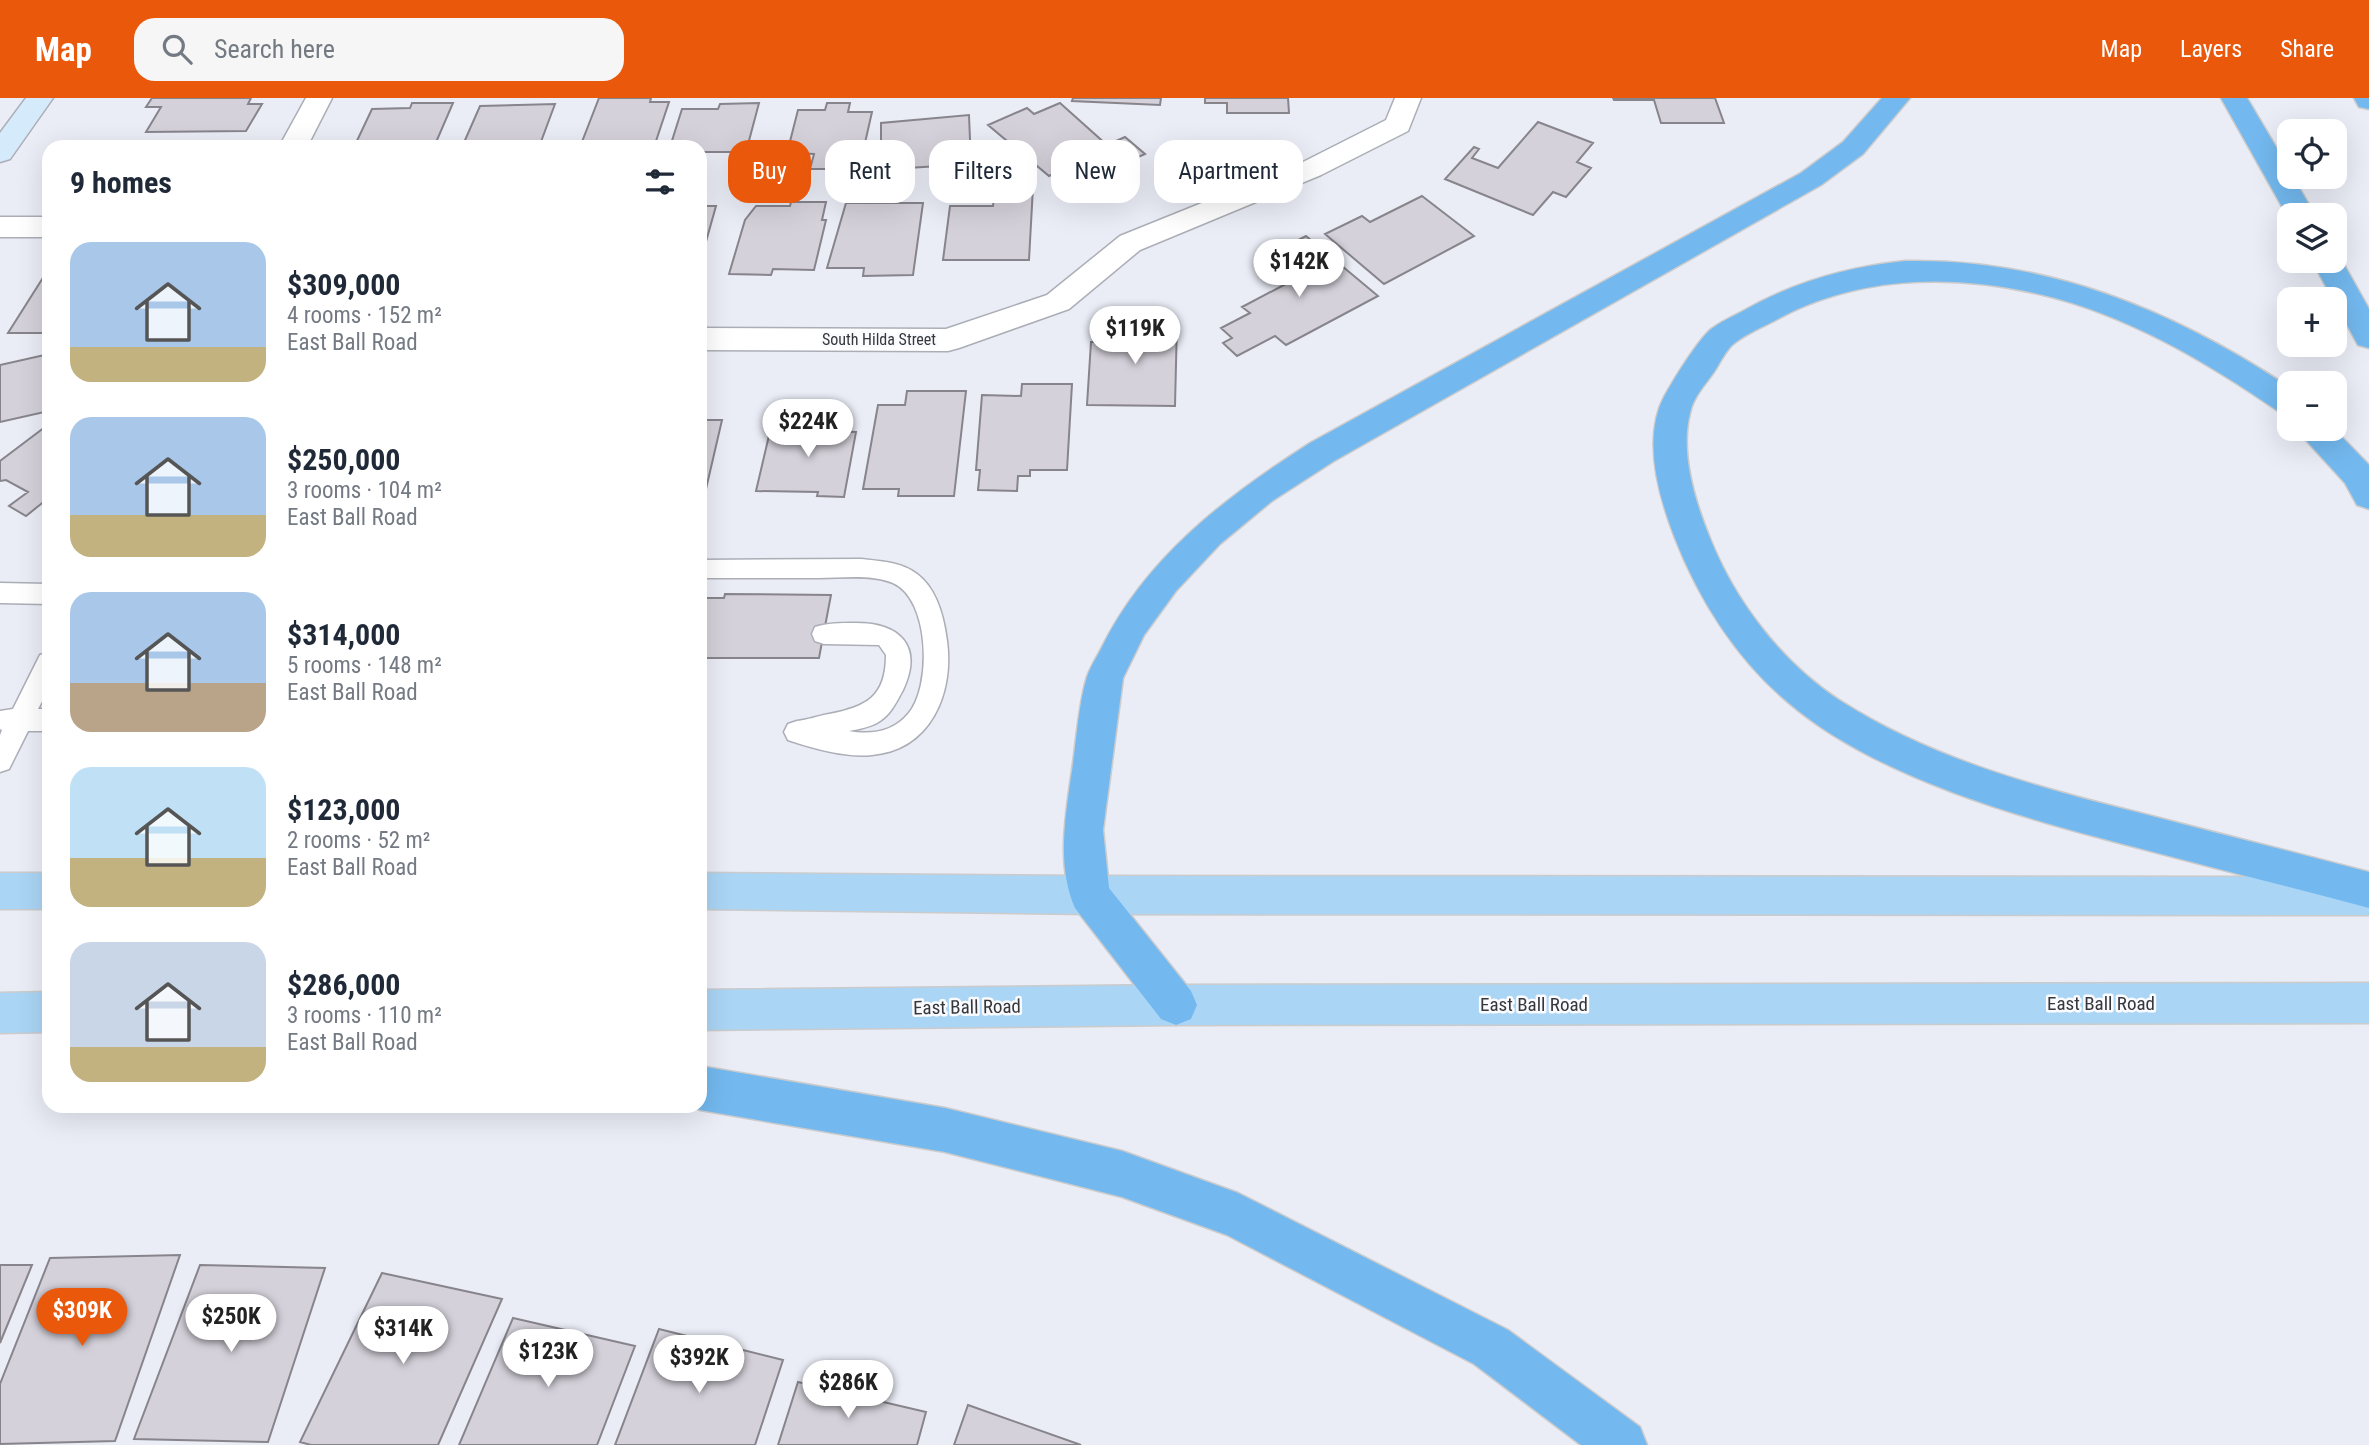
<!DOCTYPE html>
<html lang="en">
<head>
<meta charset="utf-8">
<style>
	body { margin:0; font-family:"Roboto Condensed",sans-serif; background:#f6f6f7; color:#1f2937; height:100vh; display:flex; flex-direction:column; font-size:26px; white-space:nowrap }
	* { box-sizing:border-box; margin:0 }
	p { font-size:23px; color:#747a83 }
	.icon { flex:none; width:38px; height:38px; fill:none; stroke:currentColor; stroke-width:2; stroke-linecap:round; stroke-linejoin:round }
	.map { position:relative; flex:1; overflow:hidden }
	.panel { position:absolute; left:42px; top:42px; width:665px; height:973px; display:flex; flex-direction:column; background:#fff; border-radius:21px; box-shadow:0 7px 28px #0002 }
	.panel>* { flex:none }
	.hud { position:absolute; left:728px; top:42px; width:665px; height:63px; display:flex; gap:14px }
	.tools { position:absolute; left:2277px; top:21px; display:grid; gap:14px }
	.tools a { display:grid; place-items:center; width:70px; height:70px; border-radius:14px; background:#fff; box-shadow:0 7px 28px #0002; font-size:35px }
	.price { position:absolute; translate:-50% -60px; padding:0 16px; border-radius:24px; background:#fff; color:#222; font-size:23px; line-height:46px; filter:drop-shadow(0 2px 4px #0008) }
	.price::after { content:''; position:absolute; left:50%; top:42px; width:21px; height:16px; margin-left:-10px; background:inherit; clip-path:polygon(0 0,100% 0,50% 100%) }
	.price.current { background:#ea580c; color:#fff }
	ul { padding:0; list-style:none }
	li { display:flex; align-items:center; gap:21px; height:175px; padding:0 28px }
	li span { display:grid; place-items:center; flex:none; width:196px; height:140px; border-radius:21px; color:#555 }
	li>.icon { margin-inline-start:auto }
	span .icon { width:84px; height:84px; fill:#fffc; stroke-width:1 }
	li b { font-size:30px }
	h2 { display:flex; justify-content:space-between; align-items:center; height:84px; padding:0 28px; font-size:30px }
	.chip { padding:0 24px; border-radius:21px; background:#fff; box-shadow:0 7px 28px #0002; font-size:24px; line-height:63px }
	.chip.current { background:#ea580c; color:#fff }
	header { display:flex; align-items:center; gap:42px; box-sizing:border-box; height:98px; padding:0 35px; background:#ea580c; color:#fff }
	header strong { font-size:33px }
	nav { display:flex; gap:38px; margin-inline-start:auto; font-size:24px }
	.search { width:490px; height:63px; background:#f6f6f7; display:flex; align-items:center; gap:18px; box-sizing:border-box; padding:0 24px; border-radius:21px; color:#747a83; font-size:26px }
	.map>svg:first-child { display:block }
</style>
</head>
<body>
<header>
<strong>Map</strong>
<div class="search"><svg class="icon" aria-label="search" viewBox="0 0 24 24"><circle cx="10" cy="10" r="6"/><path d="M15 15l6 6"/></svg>Search here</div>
<nav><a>Map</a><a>Layers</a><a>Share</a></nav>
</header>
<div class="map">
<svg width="2369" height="1347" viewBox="0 0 2369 1347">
	<rect width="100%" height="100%" fill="#eaedf6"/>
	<path fill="#d4d1da" stroke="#87848c" stroke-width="2" d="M 152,0 L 251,0 L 248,6 L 262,6 L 246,33 L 146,34 L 161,9 L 146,9 Z
		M 599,0 L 651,0 L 650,4 L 669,4 L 654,49 L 580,49 Z
		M 1073,0 L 1161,0 L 1160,7 L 1072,3 Z
		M 1205,0 L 1288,0 L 1289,15 L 1227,15 L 1227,5 L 1205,5 Z
		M 1613,0 L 1715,0 L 1724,25 L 1661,25 L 1654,2 L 1614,2 Z
		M 412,5 L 453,5 L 434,49 L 354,49 L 372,11 L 410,10 Z
		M 759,5 L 746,54 L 700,54 L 700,49 L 670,49 L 682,11 L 718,11 L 720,6 Z
		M 827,5 L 850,5 L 848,14 L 872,14 L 862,58 L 857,58 L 853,71 L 810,71 L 814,56 L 787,55 L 798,12 L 825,12 Z
		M 1060,5 L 1107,47 L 1125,39 L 1145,56 L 1112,71 L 1095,56 L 1049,78 L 988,27 L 1027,10 L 1034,16 Z
		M 555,6 L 539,49 L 462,49 L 480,8 Z
		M 969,17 L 971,66 L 892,71 L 892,51 L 881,51 L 881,25 Z
		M 1538,24 L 1593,45 L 1577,64 L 1591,70 L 1566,99 L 1553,94 L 1533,117 L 1445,81 L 1474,49 L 1479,51 L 1472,60 L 1498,70 Z
		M 241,43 L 238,49 L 126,49 L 143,44 Z
		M 995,89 L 1033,89 L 1029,162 L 943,162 L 950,108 L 993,108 Z
		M 1422,98 L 1474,138 L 1384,186 L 1325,136 L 1362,118 L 1370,124 Z
		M 791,104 L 826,104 L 822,122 L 826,122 L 814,172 L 773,171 L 771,177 L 729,176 L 745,122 L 756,108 L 790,108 Z
		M 846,105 L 923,105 L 913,177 L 863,178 L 864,170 L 827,170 Z
		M 700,108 L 716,108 L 700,165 Z
		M 1306,138 L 1378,198 L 1286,247 L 1275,238 L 1237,258 L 1223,245 L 1232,240 L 1221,230 L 1250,215 L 1242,209 L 1299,179 L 1271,156 Z
		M 46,175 L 49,175 L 49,235 L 8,235 Z
		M 1114,225 L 1177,225 L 1175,308 L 1087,307 L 1091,244 L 1113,244 Z
		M 49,256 L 49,313 L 0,324 L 0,267 Z
		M 1022,286 L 1072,286 L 1067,372 L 1030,372 L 1030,378 L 1018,378 L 1017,393 L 978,392 L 980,372 L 976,372 L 982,297 L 1021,298 Z
		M 907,293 L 966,293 L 954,398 L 898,398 L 899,391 L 863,391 L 878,307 L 905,307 Z
		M 804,321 L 835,321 L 833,333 L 856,334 L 844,399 L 817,398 L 818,394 L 756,393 L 771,329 L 802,329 Z
		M 700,322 L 722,322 L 706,391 L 700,391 Z
		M 49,326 L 49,404 L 46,402 L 26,418 L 9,408 L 28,394 L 6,382 L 0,383 L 0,363 Z
		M 725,496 L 831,497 L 819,560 L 700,560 L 700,500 L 724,500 Z
		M 180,1157 L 115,1343 L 0,1346 L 0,1286 L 50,1160 Z
		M 0,1167 L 32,1167 L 0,1245 Z
		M 200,1167 L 325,1170 L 268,1344 L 134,1341 Z
		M 382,1175 L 502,1201 L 438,1347 L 311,1347 L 300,1344 Z
		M 513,1220 L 635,1248 L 597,1347 L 459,1347 Z
		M 659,1231 L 783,1262 L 755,1347 L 615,1347 Z
		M 798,1284 L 926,1314 L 917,1347 L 778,1347 Z
		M 968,1307 L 1081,1347 L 954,1347 Z"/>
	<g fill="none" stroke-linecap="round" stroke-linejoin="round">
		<g stroke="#acaeb7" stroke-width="3">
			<path id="lane" d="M 861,461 C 879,463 902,464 917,476 C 937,491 944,519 947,543 C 954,595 931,652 872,657 C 846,660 812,650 788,642 L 784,634 L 788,626 L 797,623 C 807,622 818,618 829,616 C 866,609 886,599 886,557 L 879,547 L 824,546 L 815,543 L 812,536 L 815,529 C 827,525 840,525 853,525 C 899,524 924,547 903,592 C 897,603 891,616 880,623 C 872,629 859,631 849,633 C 871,637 893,634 908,616 C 932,589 930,501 893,485 C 871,476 842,480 818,480 C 779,480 739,480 700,480 L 700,462 Z
				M 0,485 L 49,486 L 49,506 L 0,505 Z
				M 49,554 L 49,590 L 38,611 L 49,611 L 49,633 L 28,633 L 9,671 L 0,674 L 0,637 L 2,632 L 0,631 L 0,613 L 13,611 L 40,557 Z"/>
		</g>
		<g stroke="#acaeb7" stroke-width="3">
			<path id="street" d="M 306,0 L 332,0 L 307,49 L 279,49 Z
				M 1395,0 L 1421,0 L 1408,33 L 1321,77 L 1140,152 L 1069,211 L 959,250 L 948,253 L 700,252 L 700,230 L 946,231 L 1047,197 L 1120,138 L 1301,65 L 1386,22 Z
				M 0,119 L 49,119 L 49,139 L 0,139 Z"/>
		</g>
		<g stroke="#acaeb7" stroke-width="3">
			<path id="secondary" d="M 26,0 L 53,0 L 10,61 L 0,64 L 0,35 Z"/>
		</g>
		<g stroke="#cbcbcc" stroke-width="3">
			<path id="primary" d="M 0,775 L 49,775 L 49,811 L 0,811 Z
				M 700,775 L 1089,778 L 2369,779 L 2369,817 L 1089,816 L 700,811 Z
				M 2369,885 L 2369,925 L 1176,927 L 700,932 L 700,892 L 1176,887 Z
				M 49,894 L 49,934 L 0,935 L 0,895 Z"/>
		</g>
		<g stroke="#cbcbcc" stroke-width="3">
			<path id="highway" d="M 1882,0 L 1910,0 L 1863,56 L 1821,87 L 1334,363 L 1272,403 L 1220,446 L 1176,493 L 1144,537 L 1123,580 L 1103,732 L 1109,790 L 1191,893 L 1197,907 L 1191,921 L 1176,927 L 1161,921 L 1075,810 C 1057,770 1065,721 1071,679 C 1076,650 1078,607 1087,579 C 1090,570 1096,560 1101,551 C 1146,459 1226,399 1310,345 L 1801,75 L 1843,44 Z
				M 2221,0 L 2247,0 L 2289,71 L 2289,79 L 2293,79 L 2315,117 L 2289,117 L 2289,121 Z
				M 2354,0 L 2369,0 L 2369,11 L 2359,9 Z
				M 2334,155 L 2342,163 L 2369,211 L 2369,250 L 2358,247 L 2312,163 L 2334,163 Z
				M 1905,163 C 2046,160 2173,212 2289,289 L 2289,317 L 2278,313 C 2205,263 2126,216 2039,196 C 1948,175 1854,178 1772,224 C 1758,231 1742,238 1731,248 C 1724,256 1719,266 1714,274 C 1705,287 1693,299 1690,315 C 1680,354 1694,401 1709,438 C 1734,502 1781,564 1839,602 C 1931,661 2036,689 2140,715 C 2216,735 2293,754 2369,774 L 2369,810 C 2290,789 2210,769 2131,748 C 2020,719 1877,680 1789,605 C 1738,563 1699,502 1675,440 C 1659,399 1642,341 1664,299 C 1674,281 1696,245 1710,232 C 1720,224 1732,219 1743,213 C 1794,184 1847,169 1905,163 Z
				M 2299,331 L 2334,331 L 2369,367 L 2369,411 L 2357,407 L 2345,385 L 2303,339 Z
				M 700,968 L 945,1010 L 1122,1053 L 1238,1095 L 1508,1232 L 1640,1329 L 1647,1347 L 1581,1347 L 1474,1266 L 1227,1137 L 1122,1099 L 945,1054 L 700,1012 L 691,1008 L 700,1008 Z"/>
		</g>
		<use href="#lane" fill="#fff" fill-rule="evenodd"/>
		<use href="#street" fill="#fff" fill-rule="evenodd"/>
		<use href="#secondary" fill="#d5eafa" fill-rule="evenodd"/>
		<use href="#primary" fill="#abd5f5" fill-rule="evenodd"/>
		<use href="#highway" fill="#73b9ef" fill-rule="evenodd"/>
	</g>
	<g text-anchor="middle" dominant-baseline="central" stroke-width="5" stroke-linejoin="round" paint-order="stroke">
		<g font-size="16" fill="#36373b" stroke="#fafbfe">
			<text x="879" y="241">South Hilda Street</text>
		</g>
		<g font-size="19" fill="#36373b" stroke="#fafbfe">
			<text x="2101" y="905">East Ball Road</text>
			<text x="1534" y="906">East Ball Road</text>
			<text transform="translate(967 909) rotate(-1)">East Ball Road</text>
		</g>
	</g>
</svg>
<div class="tools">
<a><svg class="icon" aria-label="locate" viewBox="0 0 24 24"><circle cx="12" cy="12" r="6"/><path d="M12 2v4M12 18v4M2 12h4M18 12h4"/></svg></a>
<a><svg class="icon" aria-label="layers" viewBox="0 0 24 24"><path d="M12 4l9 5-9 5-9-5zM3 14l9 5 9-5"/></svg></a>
<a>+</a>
<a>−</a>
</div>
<b class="price" style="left:1299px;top:201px">$142K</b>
<b class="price" style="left:1135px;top:268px">$119K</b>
<b class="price" style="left:808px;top:361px">$224K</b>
<b class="price current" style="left:82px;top:1250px">$309K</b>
<b class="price" style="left:231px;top:1256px">$250K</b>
<b class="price" style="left:403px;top:1268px">$314K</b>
<b class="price" style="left:548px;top:1291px">$123K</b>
<b class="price" style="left:699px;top:1297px">$392K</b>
<b class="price" style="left:848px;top:1322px">$286K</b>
<div class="hud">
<a class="chip current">Buy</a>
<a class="chip">Rent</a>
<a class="chip">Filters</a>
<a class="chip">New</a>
<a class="chip">Apartment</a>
</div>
<section class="panel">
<h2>9 homes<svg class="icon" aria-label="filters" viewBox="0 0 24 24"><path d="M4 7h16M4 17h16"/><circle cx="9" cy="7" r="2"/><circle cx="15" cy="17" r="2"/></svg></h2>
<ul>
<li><span style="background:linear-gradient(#a9c7e8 75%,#c2b280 0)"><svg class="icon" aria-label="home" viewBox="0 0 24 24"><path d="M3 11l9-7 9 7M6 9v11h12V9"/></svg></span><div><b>$309,000</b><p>4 rooms · 152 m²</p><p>East Ball Road</p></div></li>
<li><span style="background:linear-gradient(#a9c7e8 70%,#c2b280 0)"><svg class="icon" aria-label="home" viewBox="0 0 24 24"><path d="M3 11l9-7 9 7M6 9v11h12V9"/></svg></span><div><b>$250,000</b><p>3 rooms · 104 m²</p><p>East Ball Road</p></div></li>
<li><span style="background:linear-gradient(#a9c7e8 65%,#b9a48a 0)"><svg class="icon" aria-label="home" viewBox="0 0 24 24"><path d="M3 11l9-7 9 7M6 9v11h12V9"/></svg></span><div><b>$314,000</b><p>5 rooms · 148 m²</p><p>East Ball Road</p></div></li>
<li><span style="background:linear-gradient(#bfe0f5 65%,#c2b280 0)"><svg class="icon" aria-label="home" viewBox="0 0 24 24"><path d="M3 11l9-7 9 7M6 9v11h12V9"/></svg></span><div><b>$123,000</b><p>2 rooms · 52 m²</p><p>East Ball Road</p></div></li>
<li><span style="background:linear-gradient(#c9d6e8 75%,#c2b280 0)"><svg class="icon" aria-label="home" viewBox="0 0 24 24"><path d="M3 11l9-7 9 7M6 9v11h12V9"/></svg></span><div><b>$286,000</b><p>3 rooms · 110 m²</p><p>East Ball Road</p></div></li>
</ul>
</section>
</div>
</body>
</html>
